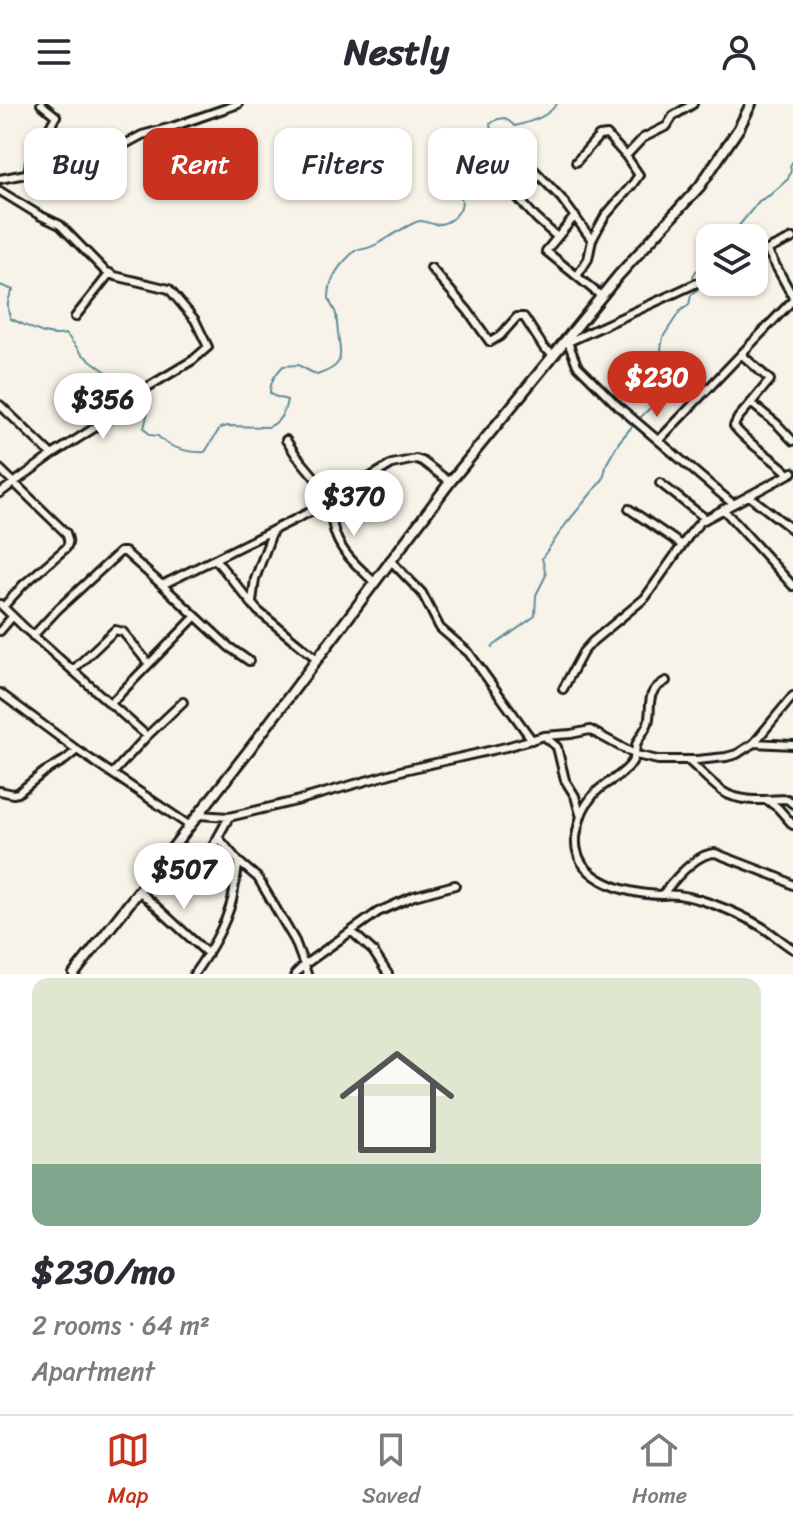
<!DOCTYPE html>
<html lang="en">
<head>
<meta charset="utf-8">
<style>
	body { margin:0; font-family:Sriracha,sans-serif; background:#f2f2f3; color:#2b2b33; height:100vh; display:flex; flex-direction:column; font-size:30px; white-space:nowrap }
	* { box-sizing:border-box; margin:0 }
	p { font-size:26px; color:#7c7c81 }
	.icon { flex:none; width:44px; height:44px; fill:none; stroke:currentColor; stroke-width:2; stroke-linecap:round; stroke-linejoin:round }
	.map { position:relative; height:870px; overflow:hidden }
	.sheet { display:flex; flex-direction:column; background:#fff; flex:1 }
	.sheet>* { flex:none }
	.top-card { position:absolute; left:24px; top:24px; width:746px; height:72px; display:flex; gap:16px }
	.fabs { position:absolute; left:696px; top:120px; display:grid; gap:16px }
	.fabs a { display:grid; place-items:center; width:72px; height:72px; border-radius:16px; background:#fff; box-shadow:0 2px 6px #0004; font-size:40px }
	.price { position:absolute; translate:-50% -68px; padding:0 18px; border-radius:28px; background:#fff; color:#222; font-size:26px; line-height:52px; filter:drop-shadow(0 2px 4px #0008) }
	.price::after { content:''; position:absolute; left:50%; top:48px; width:24px; height:18px; margin-left:-12px; background:inherit; clip-path:polygon(0 0,100% 0,50% 100%) }
	.price.on { background:#c8321e; color:#fff }
	ul { padding:0; list-style:none }
	li { display:grid; align-content:center; gap:16px; height:424px; padding:0 32px }
	li span { display:grid; place-items:center; height:248px; border-radius:16px; color:#555 }
	li>.icon { margin-inline-start:auto }
	span .icon { width:144px; height:144px; fill:#fffc; stroke-width:1 }
	li b { font-size:34px }
	.tag { padding:0 28px; border-radius:16px; background:#fff; box-shadow:0 2px 6px #0004; font-size:28px; line-height:72px }
	.tag.on { background:#c8321e; color:#fff }
	header { display:flex; justify-content:space-between; align-items:center; height:104px; padding:0 32px; background:#fff; font-size:36px; font-weight:700 }
	.menu { display:flex; justify-content:space-around; align-items:center; height:112px; border-top:2px solid #e1e1e2; background:#fff; font-size:22px; color:#7c7c81 }
	.menu a { display:grid; justify-items:center; gap:4px }
	.menu .on { color:#c8321e }
	.map>svg:first-child { display:block }
</style>
</head>
<body>
<header><svg class="icon" aria-label="menu" viewBox="0 0 24 24"><path d="M4 6h16M4 12h16M4 18h16"/></svg>Nestly<svg class="icon" aria-label="person" viewBox="0 0 24 24"><circle cx="12" cy="8" r="4"/><path d="M4 21q1-7 8-7t8 7"/></svg></header>
<div class="map">
<svg width="793" height="870" viewBox="0 0 793 870">
	<rect width="100%" height="100%" fill="#f7f3e8"/>
	<filter id="ink" filterUnits="userSpaceOnUse"><feTurbulence type="fractalNoise" baseFrequency=".0125" numOctaves="2"/><feDisplacementMap in="SourceGraphic" scale="16" xChannelSelector="R" yChannelSelector="G"/><feConvolveMatrix kernelMatrix="1 2 1 2 8 2 1 2 1" color-interpolation-filters="sRGB"/></filter>
	<g filter="url(#ink)">
		<g fill="none" stroke-linecap="round" stroke-linejoin="round">
			<path stroke="#608c9a" stroke-width="2" d="M 723,134 L 733,129 L 759,97 L 770,91 L 788,75 L 791,66 L 790,62 L 793,57
				M 694,177 L 693,172 L 696,167 C 711,159 702,150 710,138
				M 0,181 L 13,186 C 7,196 6,203 11,215 C 29,222 47,235 66,230 L 82,250 L 132,287 L 148,308 L 144,324 L 150,331 L 158,332 C 167,344 191,349 205,348 L 220,324 L 228,322 L 268,323 C 280,319 285,307 287,296 L 274,292 L 270,289 C 270,277 276,270 283,262 L 298,261 L 317,271 C 345,262 341,254 338,229 C 337,222 337,216 336,210 C 334,204 329,199 329,193 C 329,173 341,159 356,146 C 375,146 391,130 408,122 C 412,120 416,117 421,117 C 427,117 432,122 440,120 C 452,118 465,106 461,93 C 467,83 468,74 465,63 L 475,59 L 477,48 L 492,36 L 490,20 L 498,15 L 505,14 L 515,22 C 532,17 546,14 557,0
				M 638,316 L 651,303 L 659,291 L 665,263 L 661,245 L 663,233 L 680,207 L 689,201 L 691,191 L 697,186 L 696,182
				M 492,543 L 535,512 L 536,491 L 546,471 L 542,454 L 566,420 L 603,375 L 607,359 L 619,338 L 635,319"/>
			<g stroke="#1c1c1c" stroke-width="12">
				<path id="minor" d="M 626,52 L 643,34 L 667,22 L 673,12 L 693,0
					M 576,58 L 599,32 L 607,31 L 626,52 L 639,71 L 632,81 L 605,112 L 592,136
					M 28,70 L 30,58 L 56,12 L 41,0
					M 0,75 L 81,59 L 114,46 L 142,31 L 172,23 L 238,0
					M 0,87 L 39,111 L 60,121 L 105,167 L 115,172 L 169,185 L 195,216 L 208,243 L 193,256 L 131,293 L 110,314 L 52,351 L 0,389
					M 575,112 L 546,147 L 601,192
					M 557,133 L 536,114 L 499,73 L 515,46 L 561,94 L 592,136 L 588,155 L 577,172
					M 767,146 L 793,193
					M 754,152 L 793,134
					M 431,164 L 468,207 L 490,238 L 500,232 L 517,213 L 524,213 L 544,244 L 553,250
					M 75,213 L 110,169
					M 568,238 L 577,261 L 619,303 L 733,400
					M 566,239 L 710,173
					M 741,250 L 770,276 L 751,299
					M 0,301 L 52,351
					M 286,336 L 296,351 L 333,395
					M 659,336 L 793,196
					M 0,365 L 66,429 C 68,435 70,438 66,444 L 23,481 L 3,503
					M 789,370 C 773,353 748,341 734,322 L 738,314 L 751,299 L 777,320 L 793,337
					M 660,379 L 706,415
					M 749,392 L 793,426
					M 326,400 C 333,414 331,419 336,432 C 343,451 360,464 374,478
					M 629,405 L 682,441
					M 723,405 L 793,482
					M 215,455 L 258,507 L 317,555
					M 390,456 L 422,489 L 440,524 L 469,549 L 532,636
					M 252,498 L 255,475 L 273,426
					M 0,500 L 28,527 L 147,632
					M 0,527 L 12,513
					M 33,532 L 58,505 L 120,448 L 125,448 L 162,481
					M 249,557 L 229,543 L 162,481 L 326,400 L 392,360 L 416,355 L 422,357 L 450,378
					M 73,566 L 115,526 L 123,528 L 149,560
					M 666,577 C 643,589 653,602 648,619 C 645,627 639,633 636,641 C 635,647 636,652 632,658 C 624,672 606,677 595,689 C 583,703 581,710 577,727 C 567,775 626,790 662,791 C 673,777 696,749 715,749 L 780,774 L 793,781
					M 563,585 L 583,548 L 593,537 L 645,494 L 690,430 L 700,418 L 793,368
					M 0,589 L 77,646 L 190,722
					M 110,600 L 195,513
					M 544,632 L 557,643 L 565,676 L 575,692 L 580,710
					M 754,639 L 793,641
					M 688,656 C 699,666 710,678 722,687 C 739,699 767,696 787,695 L 793,700
					M 113,669 L 147,632 L 183,598
					M 0,687 L 13,690 L 18,689 L 44,668 L 65,656 L 77,646
					M 767,696 L 778,704 L 793,721
					M 199,711 L 229,713 L 296,697 L 404,666 L 506,643 L 544,632 L 571,630 L 590,626 L 636,651 L 658,656 L 697,656 L 726,653 L 737,650 L 754,639 L 793,592
					M 229,713 L 218,733 L 239,758 L 258,774 L 295,837 L 304,861 L 378,808 L 414,792 L 455,781
					M 139,787 L 208,850
					M 187,789 L 218,733
					M 662,791 C 689,787 739,809 762,823 C 773,830 782,838 793,845
					M 351,827 L 373,847 L 388,870
					M 194,870 C 210,847 225,823 232,796 C 235,783 236,770 239,758
					M 295,870 L 304,861 L 307,870"/>
			</g>
			<g stroke="#1c1c1c" stroke-width="14">
				<path id="secondary" d="M 74,870 L 249,646 L 450,378 L 618,172 L 700,82 L 739,24 L 751,0"/>
			</g>
			<use href="#minor" stroke="#f7f3e8" stroke-width="6"/>
			<use href="#secondary" stroke="#f7f3e8" stroke-width="8"/>
		</g>
	</g>
</svg>
<div class="fabs">
<a><svg class="icon" aria-label="layers" viewBox="0 0 24 24"><path d="M12 4l9 5-9 5-9-5zM3 14l9 5 9-5"/></svg></a>
</div>
<b class="price on" style="left:657px;top:315px">$230</b>
<b class="price" style="left:103px;top:337px">$356</b>
<b class="price" style="left:354px;top:434px">$370</b>
<b class="price" style="left:184px;top:807px">$507</b>
<div class="top-card">
<a class="tag">Buy</a>
<a class="tag on">Rent</a>
<a class="tag">Filters</a>
<a class="tag">New</a>
</div>
</div>
<section class="sheet">
<ul>
<li><span style="background:linear-gradient(#dfe7d0 75%,#7fa58c 0)"><svg class="icon" aria-label="home" viewBox="0 0 24 24"><path d="M3 11l9-7 9 7M6 9v11h12V9"/></svg></span><div><b>$230/mo</b><p>2 rooms · 64 m²</p><p>Apartment</p></div></li>
</ul>
</section>
<nav class="menu">
<a class="on"><svg class="icon" aria-label="map" viewBox="0 0 24 24"><path d="M3 6l6-2 6 2 6-2v14l-6 2-6-2-6 2zM9 4v14M15 6v14"/></svg>Map</a>
<a><svg class="icon" aria-label="saved" viewBox="0 0 24 24"><path d="M7 4h10v16l-5-4-5 4z"/></svg>Saved</a>
<a><svg class="icon" aria-label="home" viewBox="0 0 24 24"><path d="M3 11l9-7 9 7M6 9v11h12V9"/></svg>Home</a>
</nav>
</body>
</html>
